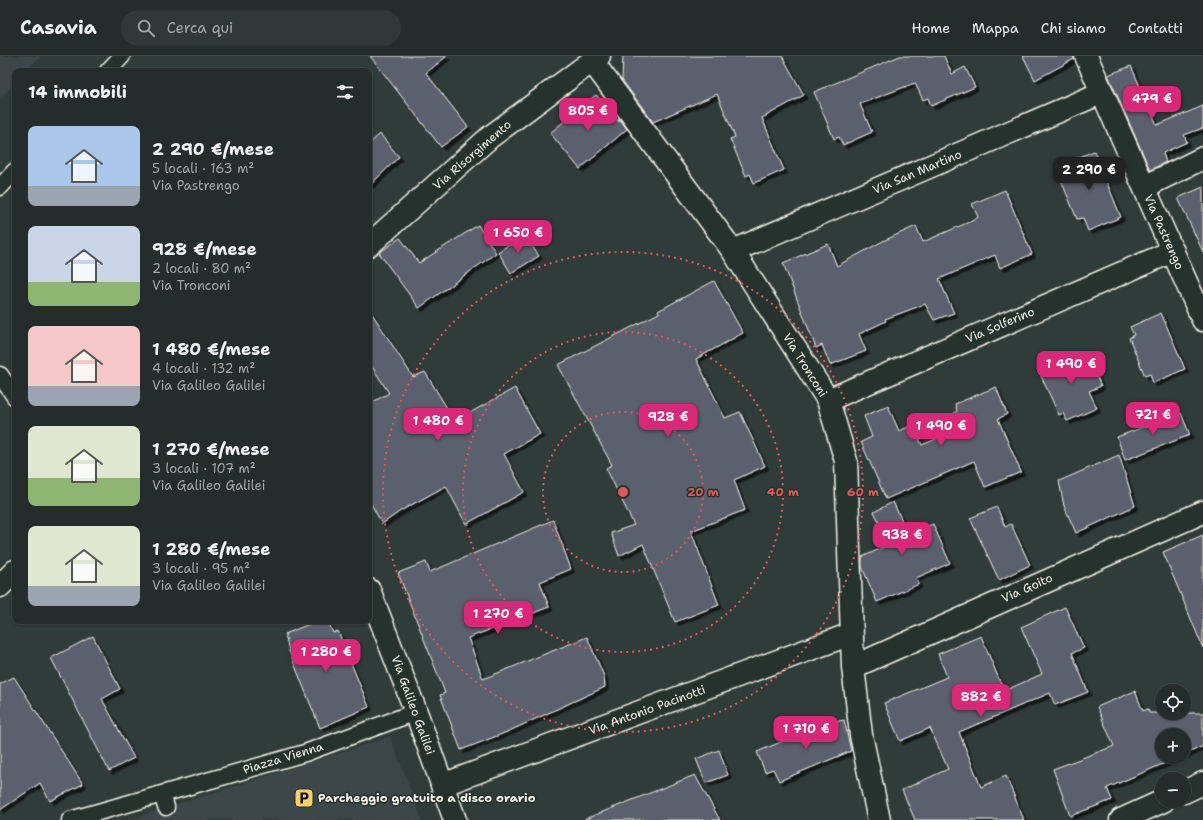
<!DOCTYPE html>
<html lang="it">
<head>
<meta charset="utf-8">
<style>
	body { margin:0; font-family:"Shantell Sans",sans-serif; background:#303938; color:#f1f3f6; height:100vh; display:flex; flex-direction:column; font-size:15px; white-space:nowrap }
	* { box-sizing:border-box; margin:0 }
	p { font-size:13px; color:#a3a8a9 }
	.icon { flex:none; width:22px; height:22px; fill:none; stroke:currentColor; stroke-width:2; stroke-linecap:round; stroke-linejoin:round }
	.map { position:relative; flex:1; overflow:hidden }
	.panel { position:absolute; left:12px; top:12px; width:360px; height:556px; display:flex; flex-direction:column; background:#242d2c; border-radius:8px; box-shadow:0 1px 3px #0004,0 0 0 1px #414948 }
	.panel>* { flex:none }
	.fabs { position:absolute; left:1155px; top:628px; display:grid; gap:8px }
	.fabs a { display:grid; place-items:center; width:36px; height:36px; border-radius:50%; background:#242d2c; box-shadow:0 1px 3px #0004,0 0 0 1px #414948; font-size:20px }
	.price { position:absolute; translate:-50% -34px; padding:0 9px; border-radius:8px; background:#db2777; color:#fff; font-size:13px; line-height:26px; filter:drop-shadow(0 1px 2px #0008) }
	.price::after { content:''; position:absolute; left:50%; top:24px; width:12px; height:9px; margin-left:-6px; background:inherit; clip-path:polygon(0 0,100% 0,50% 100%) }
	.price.active { background:#222; color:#fff }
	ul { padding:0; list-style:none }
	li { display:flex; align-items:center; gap:12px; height:100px; padding:0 16px }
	li span { display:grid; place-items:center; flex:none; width:112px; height:80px; border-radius:8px; color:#555 }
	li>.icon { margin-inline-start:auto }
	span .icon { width:48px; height:48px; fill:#fffc; stroke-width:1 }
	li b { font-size:17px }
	h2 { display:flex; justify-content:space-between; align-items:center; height:48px; padding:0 16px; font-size:17px }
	header { display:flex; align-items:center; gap:24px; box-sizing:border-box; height:56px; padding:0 20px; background:#242d2c; border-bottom:1px solid #414948 }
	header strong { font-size:19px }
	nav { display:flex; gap:22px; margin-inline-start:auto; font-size:14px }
	.search { width:280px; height:36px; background:#303938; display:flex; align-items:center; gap:10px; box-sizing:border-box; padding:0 14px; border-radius:22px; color:#a3a8a9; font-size:15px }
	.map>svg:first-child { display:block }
</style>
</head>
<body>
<header>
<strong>Casavia</strong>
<div class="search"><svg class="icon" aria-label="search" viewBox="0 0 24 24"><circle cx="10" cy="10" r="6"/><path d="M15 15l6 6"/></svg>Cerca qui</div>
<nav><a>Home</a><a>Mappa</a><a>Chi siamo</a><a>Contatti</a></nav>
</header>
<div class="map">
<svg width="1203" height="764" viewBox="0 0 1203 764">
	<defs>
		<filter id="shadow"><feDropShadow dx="3.5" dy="3.5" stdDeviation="0" flood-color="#0009"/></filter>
	</defs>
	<rect width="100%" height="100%" fill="#303c3a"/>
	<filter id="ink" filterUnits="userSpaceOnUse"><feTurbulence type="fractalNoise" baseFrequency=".025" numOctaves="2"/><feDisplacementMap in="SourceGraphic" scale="8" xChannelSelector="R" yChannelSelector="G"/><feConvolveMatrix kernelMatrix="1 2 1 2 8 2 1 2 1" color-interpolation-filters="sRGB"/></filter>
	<g filter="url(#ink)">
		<path fill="#3d4749" d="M 0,0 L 41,0 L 26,15 L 15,15 L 15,26 L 0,42 Z
			M 390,681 L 422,764 L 128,764 Z"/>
		<path fill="#5a606d" stroke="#f4f1e8" filter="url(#shadow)" d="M 370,0 L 447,0 L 426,17 L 468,71 L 441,91 Z
			M 623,0 L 782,0 L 804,39 L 762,62 L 784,114 L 754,127 L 750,118 L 746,120 L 730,83 L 735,81 L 717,38 L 653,66 L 622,24 Z
			M 900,0 L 944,0 L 952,18 L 965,11 L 975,31 L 931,50 L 928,42 L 923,44 L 915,27 L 860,48 L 872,76 L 843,89 L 839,81 L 834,83 L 814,36 Z
			M 1023,0 L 1074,0 L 1074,3 L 1035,24 Z
			M 1131,10 L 1157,69 L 1203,50 L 1203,72 L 1184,79 L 1187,86 L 1163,97 L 1166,106 L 1150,114 L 1108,19 Z
			M 596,39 L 619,66 L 619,62 L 627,73 L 580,113 L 550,77 Z
			M 380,78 L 399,101 L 369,130 L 369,88 Z
			M 1094,95 L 1121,161 L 1088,175 L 1083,162 L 1077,163 L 1061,124 L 1065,122 L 1060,109 Z
			M 1203,131 L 1203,196 L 1178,142 Z
			M 1005,134 L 1032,198 L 1000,212 L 995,199 L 939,223 L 954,257 L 934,264 L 925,248 L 885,263 L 886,265 L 859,278 L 866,295 L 830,309 L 822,289 L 816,292 L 783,207 L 828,188 L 837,210 L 883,185 L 916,170 L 923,186 L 974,164 L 978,161 L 972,148 Z
			M 478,169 L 496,197 L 419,252 L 379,197 L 400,182 L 419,207 Z
			M 524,178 L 539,200 L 511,217 L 498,196 Z
			M 714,225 L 743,277 L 696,303 L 725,362 L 740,356 L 765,410 L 734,424 L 745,454 L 691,475 L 719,549 L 675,566 L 643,488 L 619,500 L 611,477 L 634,469 L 606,412 L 612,409 L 558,309 L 659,257 L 658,255 Z
			M 369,253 L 413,321 L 425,316 L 455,365 L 515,332 L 540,378 L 504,398 L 524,436 L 466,468 L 446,430 L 402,454 L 382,468 L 369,444 L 369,348 L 389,337 L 369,306 Z
			M 1161,257 L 1185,313 L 1153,327 L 1150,318 L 1145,320 L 1129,282 L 1134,279 L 1130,271 Z
			M 1072,296 L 1075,303 L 1087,298 L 1101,330 L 1089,335 L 1097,352 L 1067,365 L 1063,357 L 1059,359 L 1041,320 L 1046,317 L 1042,310 Z
			M 996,331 L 1007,358 L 998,363 L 1021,416 L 985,431 L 974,405 L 886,443 L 861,386 L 872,381 L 864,360 L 888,350 L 899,375 L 913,369 L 922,389 L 960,373 L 953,358 L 957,355 L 955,348 Z
			M 1181,357 L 1190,379 L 1125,404 L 1117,381 Z
			M 1119,399 L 1135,450 L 1076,477 L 1064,450 L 1059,425 Z
			M 893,446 L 909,479 L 933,468 L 950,507 L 916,522 L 919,528 L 877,546 L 862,511 L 862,501 L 891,488 L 874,456 Z
			M 997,451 L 1005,471 L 1011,468 L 1030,509 L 999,524 L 970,462 Z
			M 553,464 L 571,513 L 540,526 L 549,551 L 468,582 L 483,623 L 587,581 L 604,620 L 605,631 L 507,676 L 461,694 L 440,639 L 445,637 L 398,517 L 426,506 L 430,516 Z
			M 1203,479 L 1203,592 L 1163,496 Z
			M 1065,551 L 1084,592 L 1072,597 L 1088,636 L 1055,649 L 1050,637 L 959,676 L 981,731 L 1006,720 L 1024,764 L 915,764 L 902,734 L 948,713 L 930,672 L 900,685 L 884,647 L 947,621 L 938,598 L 981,580 L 1004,635 L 1042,618 L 1021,571 Z
			M 317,565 L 328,565 L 333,577 L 338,575 L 369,651 L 320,672 L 289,595 L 285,578 Z
			M 93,580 L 120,633 L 102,643 L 134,702 L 109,715 L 51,602 Z
			M 14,621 L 83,728 L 50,745 L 40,727 L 0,754 L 0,628 Z
			M 1135,635 L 1143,655 L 1148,653 L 1149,657 L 1203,657 L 1203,690 L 1184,699 L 1184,679 L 1162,679 L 1162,701 L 1179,701 L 1107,732 L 1112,744 L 1070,760 L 1053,713 L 1114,690 L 1097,651 Z
			M 844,664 L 851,695 L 779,725 L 773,713 L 765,716 L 757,696 L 824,668 Z
			M 719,694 L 728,719 L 706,727 L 696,703 Z
			M 695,719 L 720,764 L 586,764 L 585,763 Z"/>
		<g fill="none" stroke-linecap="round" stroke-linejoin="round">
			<g stroke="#f4f1e8" stroke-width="19">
				<path id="service" d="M 108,15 L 122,0
					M 0,131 L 15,115
					M 0,319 L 15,341
					M 166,751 L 162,738 L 305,697 L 416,656
					M 70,764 L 162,738"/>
			</g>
			<g stroke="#f4f1e8" stroke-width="25">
				<path id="minor" d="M 1086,0 L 1203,264
					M 592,5 L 733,195 L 828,344 L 846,405 L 853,611 L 861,679 L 879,764
					M 1144,131 L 1203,102
					M 733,195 L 1101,37
					M 828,344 L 1173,195
					M 853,611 L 1203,456
					M 442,729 L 851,578
					M 1184,736 L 1203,727
					M 1121,764 L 1163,745"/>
			</g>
			<g stroke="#f4f1e8" stroke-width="25">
				<path id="tertiary" d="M 369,189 L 490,81 L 599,0
					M 0,530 L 15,515
					M 369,534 L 416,656 L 455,764"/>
			</g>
			<use href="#service" stroke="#26332d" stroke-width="16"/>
			<use href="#minor" stroke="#26332d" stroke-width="22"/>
			<use href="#tertiary" stroke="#26332d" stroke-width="22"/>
		</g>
	</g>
	<g fill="none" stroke="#de5a58" stroke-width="2" stroke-dasharray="2 4">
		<circle cx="623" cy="436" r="80"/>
		<circle cx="623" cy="436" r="160"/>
		<circle cx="623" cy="436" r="240"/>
	</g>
	<defs>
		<g id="parking-square" transform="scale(1)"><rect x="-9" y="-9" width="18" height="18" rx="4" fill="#ffd166" stroke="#26332d"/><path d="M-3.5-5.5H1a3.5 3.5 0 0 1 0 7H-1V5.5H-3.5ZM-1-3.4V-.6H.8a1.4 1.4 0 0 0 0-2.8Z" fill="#111"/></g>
	</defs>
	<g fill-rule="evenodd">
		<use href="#parking-square" x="304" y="742"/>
	</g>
	<g text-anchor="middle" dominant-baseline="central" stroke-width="3" stroke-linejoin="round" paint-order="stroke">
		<g font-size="12" fill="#f4f1e8" stroke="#26332d">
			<text transform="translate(472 99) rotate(-41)">Via Risorgimento</text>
			<text transform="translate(917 116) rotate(-23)">Via San Martino</text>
			<text transform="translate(1164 176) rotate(66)">Via Pastrengo</text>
			<text transform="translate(1000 269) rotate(-23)">Via Solferino</text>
			<text transform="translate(805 309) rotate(58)">Via Tronconi</text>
			<text transform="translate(1027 532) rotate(-24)">Via Goito</text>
			<text transform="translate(413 649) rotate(70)">Via Galileo Galilei</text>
			<text transform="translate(647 654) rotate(-20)">Via Antonio Pacinotti</text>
			<text transform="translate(283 702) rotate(-17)">Piazza Vienna</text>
		</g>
		<g font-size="12" font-weight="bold" fill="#f4f1e8" stroke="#26332d" text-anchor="start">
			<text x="318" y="742">Parcheggio gratuito a disco orario</text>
		</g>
	</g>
	<circle cx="623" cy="436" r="6" fill="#de5a58" stroke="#26332d" stroke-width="2"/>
	<g font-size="12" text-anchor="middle" font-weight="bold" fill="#de5a58" stroke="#26332d" stroke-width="3" stroke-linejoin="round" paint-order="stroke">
		<text x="703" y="440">20 m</text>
		<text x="783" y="440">40 m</text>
		<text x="863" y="440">60 m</text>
	</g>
</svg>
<div class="fabs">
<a><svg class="icon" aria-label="locate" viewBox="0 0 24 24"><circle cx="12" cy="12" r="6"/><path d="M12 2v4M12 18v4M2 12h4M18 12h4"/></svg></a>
<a>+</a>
<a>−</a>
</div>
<b class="price" style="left:1152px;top:64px">479 €</b>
<b class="price" style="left:588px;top:76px">805 €</b>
<b class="price active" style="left:1089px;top:135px">2 290 €</b>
<b class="price" style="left:518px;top:198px">1 650 €</b>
<b class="price" style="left:1071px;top:329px">1 490 €</b>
<b class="price" style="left:1153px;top:380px">721 €</b>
<b class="price" style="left:668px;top:382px">928 €</b>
<b class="price" style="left:438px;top:386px">1 480 €</b>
<b class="price" style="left:941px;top:391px">1 490 €</b>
<b class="price" style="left:902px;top:500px">938 €</b>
<b class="price" style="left:498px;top:579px">1 270 €</b>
<b class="price" style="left:326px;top:617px">1 280 €</b>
<b class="price" style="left:981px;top:662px">882 €</b>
<b class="price" style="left:806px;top:694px">1 710 €</b>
<section class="panel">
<h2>14 immobili<svg class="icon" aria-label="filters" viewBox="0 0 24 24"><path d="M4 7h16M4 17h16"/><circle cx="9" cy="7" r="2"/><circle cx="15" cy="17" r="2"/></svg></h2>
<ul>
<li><span style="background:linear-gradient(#a9c7e8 75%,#9aa5b1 0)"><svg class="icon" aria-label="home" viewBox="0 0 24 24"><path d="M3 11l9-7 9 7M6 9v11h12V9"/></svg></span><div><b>2 290 €/mese</b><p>5 locali · 163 m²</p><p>Via Pastrengo</p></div></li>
<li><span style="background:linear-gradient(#c9d6e8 70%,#8fb573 0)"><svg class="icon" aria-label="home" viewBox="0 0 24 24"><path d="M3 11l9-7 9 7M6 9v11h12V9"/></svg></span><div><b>928 €/mese</b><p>2 locali · 80 m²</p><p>Via Tronconi</p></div></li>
<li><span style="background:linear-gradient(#f6c9c9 75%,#9aa5b1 0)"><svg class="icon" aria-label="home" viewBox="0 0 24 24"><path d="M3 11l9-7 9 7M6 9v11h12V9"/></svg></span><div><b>1 480 €/mese</b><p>4 locali · 132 m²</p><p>Via Galileo Galilei</p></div></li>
<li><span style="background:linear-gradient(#dfe7d0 65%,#8fb573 0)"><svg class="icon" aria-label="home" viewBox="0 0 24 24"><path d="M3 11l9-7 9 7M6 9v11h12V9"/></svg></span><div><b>1 270 €/mese</b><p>3 locali · 107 m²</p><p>Via Galileo Galilei</p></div></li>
<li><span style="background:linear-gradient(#dfe7d0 75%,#9aa5b1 0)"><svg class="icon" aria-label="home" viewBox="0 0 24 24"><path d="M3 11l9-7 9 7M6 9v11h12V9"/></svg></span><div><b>1 280 €/mese</b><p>3 locali · 95 m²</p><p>Via Galileo Galilei</p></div></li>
</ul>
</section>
</div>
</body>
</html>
